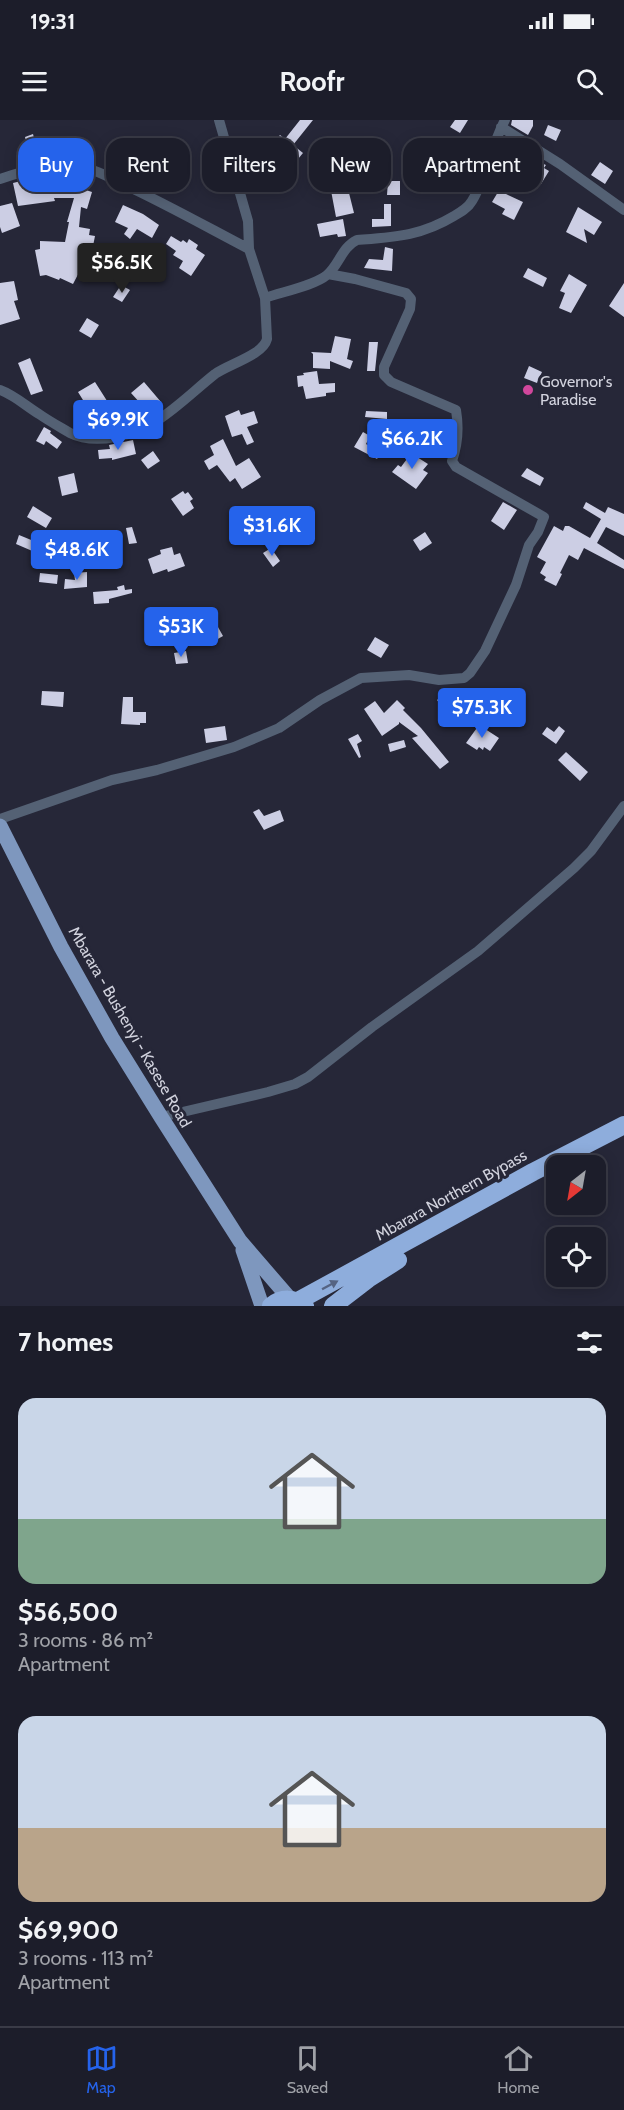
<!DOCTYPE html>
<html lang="en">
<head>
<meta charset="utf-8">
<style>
	body { margin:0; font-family:Cabin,sans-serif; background:#292a36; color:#f1f3f6; height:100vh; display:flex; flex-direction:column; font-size:22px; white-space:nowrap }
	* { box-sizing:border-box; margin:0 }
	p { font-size:20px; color:#a0a2a8 }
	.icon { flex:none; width:33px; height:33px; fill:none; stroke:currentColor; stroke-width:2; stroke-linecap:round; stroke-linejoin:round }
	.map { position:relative; height:1186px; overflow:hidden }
	.panel { display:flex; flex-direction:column; background:#1c1d2a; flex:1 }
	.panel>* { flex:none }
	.banner { position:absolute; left:18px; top:18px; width:588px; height:54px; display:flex; gap:12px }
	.needle { width:39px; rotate:211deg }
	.buttons { position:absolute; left:546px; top:1035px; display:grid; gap:12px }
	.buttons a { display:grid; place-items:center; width:60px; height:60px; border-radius:12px; background:#1c1d2a; box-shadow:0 3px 15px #0003,0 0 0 2px #3a3b47; font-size:30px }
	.price { position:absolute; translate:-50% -51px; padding:0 14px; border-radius:6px; background:#2563eb; color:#fff; font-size:20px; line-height:39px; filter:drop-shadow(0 2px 3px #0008) }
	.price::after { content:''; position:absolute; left:50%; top:36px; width:18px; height:14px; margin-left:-9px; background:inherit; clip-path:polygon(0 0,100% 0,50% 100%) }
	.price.selected { background:#222; color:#fff }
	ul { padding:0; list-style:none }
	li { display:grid; align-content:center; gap:12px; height:318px; padding:0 18px }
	li span { display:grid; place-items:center; height:186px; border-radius:18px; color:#555 }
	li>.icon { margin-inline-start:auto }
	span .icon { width:108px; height:108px; fill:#fffc; stroke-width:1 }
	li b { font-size:26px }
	h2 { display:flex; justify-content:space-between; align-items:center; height:72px; padding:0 18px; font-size:26px }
	.tag { padding:0 21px; border-radius:18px; background:#1c1d2a; box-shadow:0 3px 15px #0003,0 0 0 2px #3a3b47; font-size:21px; line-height:54px }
	.tag.selected { background:#2563eb; color:#fff }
	.status { display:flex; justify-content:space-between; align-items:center; height:42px; padding:0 30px; background:#1c1d2a; direction:ltr }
	.status svg { height:16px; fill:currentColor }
	header { display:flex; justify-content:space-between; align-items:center; height:78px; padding:0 18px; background:#1c1d2a; font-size:27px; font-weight:700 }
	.menu { display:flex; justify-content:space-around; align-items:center; height:84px; border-top:2px solid #3a3b47; background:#1c1d2a; font-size:16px; color:#a0a2a8 }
	.menu a { display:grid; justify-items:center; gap:3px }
	.menu .selected { color:#2563eb }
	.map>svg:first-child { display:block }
</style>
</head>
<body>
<div class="status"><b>19:31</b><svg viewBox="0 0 49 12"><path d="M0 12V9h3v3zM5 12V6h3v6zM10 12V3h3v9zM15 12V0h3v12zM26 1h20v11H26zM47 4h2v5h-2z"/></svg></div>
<header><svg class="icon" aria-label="menu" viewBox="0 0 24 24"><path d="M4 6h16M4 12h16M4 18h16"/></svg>Roofr<svg class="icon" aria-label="search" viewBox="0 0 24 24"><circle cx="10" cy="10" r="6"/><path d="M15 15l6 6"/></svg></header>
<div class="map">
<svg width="624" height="1186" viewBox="0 0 624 1186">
	<rect width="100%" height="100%" fill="#262738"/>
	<path fill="#cccee4" d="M 300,0 L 313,0 L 293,25 L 303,33 L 288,51 L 273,39 L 262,55 L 247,45 L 252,37 L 256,39 L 264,27 L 267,30 L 280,15 L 285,19 Z
		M 455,0 L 468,0 L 460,13 L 450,7 Z
		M 512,0 L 533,0 L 533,6 L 528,15 L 511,5 Z
		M 548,5 L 561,10 L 556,21 L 544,15 Z
		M 33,14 L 34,18 L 45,16 L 49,27 L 27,34 L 23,22 L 26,21 L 25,17 Z
		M 511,22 L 525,31 L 522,35 L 546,45 L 544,48 L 549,51 L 541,64 L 526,55 L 522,61 L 516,58 L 506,74 L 523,82 L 514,100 L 502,94 L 505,89 L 492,82 L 501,67 L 495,63 L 513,27 L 509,24 Z
		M 600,42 L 613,51 L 605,64 L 591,55 Z
		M 356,49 L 357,73 L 349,73 L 354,93 L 336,97 L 329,60 L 333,59 L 326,50 Z
		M 73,53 L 67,64 L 92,72 L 87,89 L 81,87 L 79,107 L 90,109 L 89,115 L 95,116 L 93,126 L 73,164 L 60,158 L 59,160 L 46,155 L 40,156 L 35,130 L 40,129 L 40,121 L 65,122 L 69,102 L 67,102 L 74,78 L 54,78 L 55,81 L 18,86 L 13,63 L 49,54 Z
		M 388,61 L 400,61 L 400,75 L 387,75 Z
		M 12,83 L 20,106 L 2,113 L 0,107 L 0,86 Z
		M 384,84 L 391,84 L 391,106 L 372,107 L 372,99 L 384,99 Z
		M 123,85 L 143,94 L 159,105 L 152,118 L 137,109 L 130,119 L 124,114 L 128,108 L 115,102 Z
		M 578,87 L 602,102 L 594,115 L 584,109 L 587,123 L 566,112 Z
		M 343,99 L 346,116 L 338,117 L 337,114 L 320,117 L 317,104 Z
		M 171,116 L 181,122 L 183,120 L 187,123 L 189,119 L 198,125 L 196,129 L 205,135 L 191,156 L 179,148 L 183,141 L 173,135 L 176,131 L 166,124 Z
		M 385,127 L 393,129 L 392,151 L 364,148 L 369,139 L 383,140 Z
		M 126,145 L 139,151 L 135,159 L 122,153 Z
		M 528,148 L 547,158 L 543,167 L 523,157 Z
		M 569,154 L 587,165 L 571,193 L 559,188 L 565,173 L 560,171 Z
		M 14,161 L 18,180 L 14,181 L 20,199 L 0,205 L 0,163 Z
		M 624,163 L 624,197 L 609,186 Z
		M 121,165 L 130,170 L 122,182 L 113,177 Z
		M 87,198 L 99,205 L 91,218 L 79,211 Z
		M 335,216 L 351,219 L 347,239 L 353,241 L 350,249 L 330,241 L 330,249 L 313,248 L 313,234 L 311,232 L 331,233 Z
		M 369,222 L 378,222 L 375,251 L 367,251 Z
		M 30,238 L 43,271 L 31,275 L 18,243 Z
		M 529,246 L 542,252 L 537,263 L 524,258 Z
		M 317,251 L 319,264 L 335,263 L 335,272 L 326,273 L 326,276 L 306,279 L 303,266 L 298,267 L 297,256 L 304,255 L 303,253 Z
		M 95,262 L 109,284 L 96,301 L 78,272 Z
		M 144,262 L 161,282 L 153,287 L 157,291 L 151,295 L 131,273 Z
		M 239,290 L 241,295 L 254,291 L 258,303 L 247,307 L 254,322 L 247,325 L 242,314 L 232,317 L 225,296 Z
		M 366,291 L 387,292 L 387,299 L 365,297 Z
		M 44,307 L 51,311 L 50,313 L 62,322 L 57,329 L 46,321 L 44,325 L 36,321 Z
		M 363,312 L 370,316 L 366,324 L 381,333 L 377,339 L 354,327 Z
		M 223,319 L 236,346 L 249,338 L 261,357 L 242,369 L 235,358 L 230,362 L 217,345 L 209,350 L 204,341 L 214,335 L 210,326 Z
		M 133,320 L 136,334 L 112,340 L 112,338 L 99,339 L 98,330 L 110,329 L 109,325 Z
		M 415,328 L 421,332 L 417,337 L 428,344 L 423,350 L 428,353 L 416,369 L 392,352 L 398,345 L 401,347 Z
		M 153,331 L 160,341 L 148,349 L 141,340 Z
		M 527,348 L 544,358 L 540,366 L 521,356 Z
		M 74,353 L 78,372 L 62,376 L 58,357 Z
		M 183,371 L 185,374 L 188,372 L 193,379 L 190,381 L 194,388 L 183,396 L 171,379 Z
		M 503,382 L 517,390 L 504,410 L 491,401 Z
		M 586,382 L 605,393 L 608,387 L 624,394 L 624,416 L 606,407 L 597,423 L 624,440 L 624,449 L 584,428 L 578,440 L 569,435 L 560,453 L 562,454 L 556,466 L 544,460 L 546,457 L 540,453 L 546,442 L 537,437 L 554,406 L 563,411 L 565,406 L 569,406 L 590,418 L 601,399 L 583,388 Z
		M 33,386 L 52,398 L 46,408 L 27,397 Z
		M 132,407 L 137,423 L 129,424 L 126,408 Z
		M 425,412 L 432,423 L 420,431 L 413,420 Z
		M 19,415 L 41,424 L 37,433 L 16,424 Z
		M 113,417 L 114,427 L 98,428 L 98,418 Z
		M 172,427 L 174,435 L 180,433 L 185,446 L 168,452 L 167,449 L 153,454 L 148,439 L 161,434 L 160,430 Z
		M 271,428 L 280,441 L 273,447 L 263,433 Z
		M 87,452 L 87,467 L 64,469 L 65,459 L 75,460 L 74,453 Z
		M 40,453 L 58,455 L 57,464 L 39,462 Z
		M 124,465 L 125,470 L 132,469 L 132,473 L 109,479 L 109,483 L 94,484 L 93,472 L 118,470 L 117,467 Z
		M 214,500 L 223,516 L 216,520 L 207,504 Z
		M 375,517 L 389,525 L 381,538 L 367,530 Z
		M 186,531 L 188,543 L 176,544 L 174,533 Z
		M 42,571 L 64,572 L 63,587 L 41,585 Z
		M 444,574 L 453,586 L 446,592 L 437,580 Z
		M 123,577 L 133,577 L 133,592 L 146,592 L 146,603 L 140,603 L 140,605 L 121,604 Z
		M 397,580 L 405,588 L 403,590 L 421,608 L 449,642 L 440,649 L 412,618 L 418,616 L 399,602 L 399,604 L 382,616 L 364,589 L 375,581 L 384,593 Z
		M 461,584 L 472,595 L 464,602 L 462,602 L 452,593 Z
		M 479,605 L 499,618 L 490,631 L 484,627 L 483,630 L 479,627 L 477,630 L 466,623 Z
		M 225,606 L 227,620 L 206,623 L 204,609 Z
		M 559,606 L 565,611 L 556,624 L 542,614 L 547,607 L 554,612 Z
		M 358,614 L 362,621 L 357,624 L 361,637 L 359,638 L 348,619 Z
		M 404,620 L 406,627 L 390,632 L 388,624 Z
		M 566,632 L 588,652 L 580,661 L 558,640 Z
		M 259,689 L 264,696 L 280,690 L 284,701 L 264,710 L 253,692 Z"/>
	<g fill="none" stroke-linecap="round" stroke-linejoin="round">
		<path stroke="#546174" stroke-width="10" d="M 219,0 L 248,101 L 249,129
			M 501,7 L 560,44 L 624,90
			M 0,59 C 21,52 54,43 76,46 C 92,48 109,57 123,64 C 166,84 207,107 249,129 L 265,178 L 267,219 C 263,235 229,244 215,254 C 196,269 178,287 158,300 C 136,315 96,326 70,313 C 60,307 49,301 39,294 C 26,286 14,275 0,270
			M 265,178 C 281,172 314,166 327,155 C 339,145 342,127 357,120 C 395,117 421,116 454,96 C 461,92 468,88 472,81 C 487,56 491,26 505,0
			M 0,699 L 112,660 L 157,650 L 234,627 L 279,608 L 320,580 L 361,558 L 409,555 L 439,560 L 464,558 L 470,553 L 485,531 L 516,465 L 529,425 L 538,412 L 544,397 L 456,347 L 452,341 C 458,324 459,308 456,290 L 391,262 L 384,255 L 384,247 L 410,189 L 411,179 L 406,173 L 355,159 L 328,154
			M 161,997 L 268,972 L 295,964 L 308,957 L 372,907 L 478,831 L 574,748 L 591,731 L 624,686"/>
		<path stroke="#7e97be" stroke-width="15" d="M 0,706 L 61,827 L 112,918 L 161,997 L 240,1121 L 290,1179
			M 243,1130 L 262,1186"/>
		<path stroke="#8eaddc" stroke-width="18" d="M 298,1181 L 533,1052 L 624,1005
			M 271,1186 C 282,1177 294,1178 305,1186
			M 333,1186 L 368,1159 L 398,1140"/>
	</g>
	<defs><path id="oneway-solid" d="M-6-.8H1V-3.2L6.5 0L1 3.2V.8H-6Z" transform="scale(1.5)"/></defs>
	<use fill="#556382" href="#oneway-solid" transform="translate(330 1165) rotate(-28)"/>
	<circle fill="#d1479c" stroke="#262738" stroke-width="2" cx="528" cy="270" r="6"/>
	<g text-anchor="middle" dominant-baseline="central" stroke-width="6" stroke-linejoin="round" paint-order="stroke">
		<g font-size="16" fill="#d1d2dd" stroke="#262738" text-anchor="start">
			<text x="540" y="261">Governor's<tspan x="540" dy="18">Paradise</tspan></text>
		</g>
		<g font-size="16" fill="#d1d2dd" stroke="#262738">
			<text transform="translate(130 907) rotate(60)">Mbarara - Bushenyi - Kasese Road</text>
			<text transform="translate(451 1075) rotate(-29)">Mbarara Northern Bypass</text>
		</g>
	</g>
</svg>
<div class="buttons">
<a><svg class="needle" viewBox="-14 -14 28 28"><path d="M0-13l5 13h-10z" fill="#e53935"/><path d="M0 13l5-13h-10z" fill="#a0a2a8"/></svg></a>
<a><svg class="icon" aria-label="locate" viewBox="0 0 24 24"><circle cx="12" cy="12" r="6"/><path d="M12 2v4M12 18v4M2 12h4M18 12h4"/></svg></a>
</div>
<b class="price selected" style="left:122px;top:174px">$56.5K</b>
<b class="price" style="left:118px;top:331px">$69.9K</b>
<b class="price" style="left:412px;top:350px">$66.2K</b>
<b class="price" style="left:272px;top:437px">$31.6K</b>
<b class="price" style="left:77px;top:461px">$48.6K</b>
<b class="price" style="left:181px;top:538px">$53K</b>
<b class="price" style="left:482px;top:619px">$75.3K</b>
<div class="banner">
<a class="tag selected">Buy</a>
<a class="tag">Rent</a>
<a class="tag">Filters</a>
<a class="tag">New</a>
<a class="tag">Apartment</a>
</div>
</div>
<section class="panel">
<h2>7 homes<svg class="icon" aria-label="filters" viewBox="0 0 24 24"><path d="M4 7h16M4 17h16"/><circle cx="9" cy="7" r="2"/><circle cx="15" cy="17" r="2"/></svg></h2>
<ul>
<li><span style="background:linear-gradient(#c9d6e8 65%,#7fa58c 0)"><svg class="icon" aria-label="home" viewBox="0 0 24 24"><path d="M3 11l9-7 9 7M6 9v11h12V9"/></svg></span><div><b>$56,500</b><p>3 rooms · 86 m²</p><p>Apartment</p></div></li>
<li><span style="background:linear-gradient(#c9d6e8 60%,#b9a48a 0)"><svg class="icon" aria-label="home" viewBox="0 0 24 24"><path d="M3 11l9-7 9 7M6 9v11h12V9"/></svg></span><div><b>$69,900</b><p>3 rooms · 113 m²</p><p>Apartment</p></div></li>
</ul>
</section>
<nav class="menu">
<a class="selected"><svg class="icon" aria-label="map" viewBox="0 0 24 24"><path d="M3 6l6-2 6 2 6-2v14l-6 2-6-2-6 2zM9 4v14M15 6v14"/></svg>Map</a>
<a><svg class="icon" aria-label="saved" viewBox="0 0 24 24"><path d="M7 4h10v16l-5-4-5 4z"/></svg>Saved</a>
<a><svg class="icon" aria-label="home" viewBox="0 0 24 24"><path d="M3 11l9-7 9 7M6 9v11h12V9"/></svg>Home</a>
</nav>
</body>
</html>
